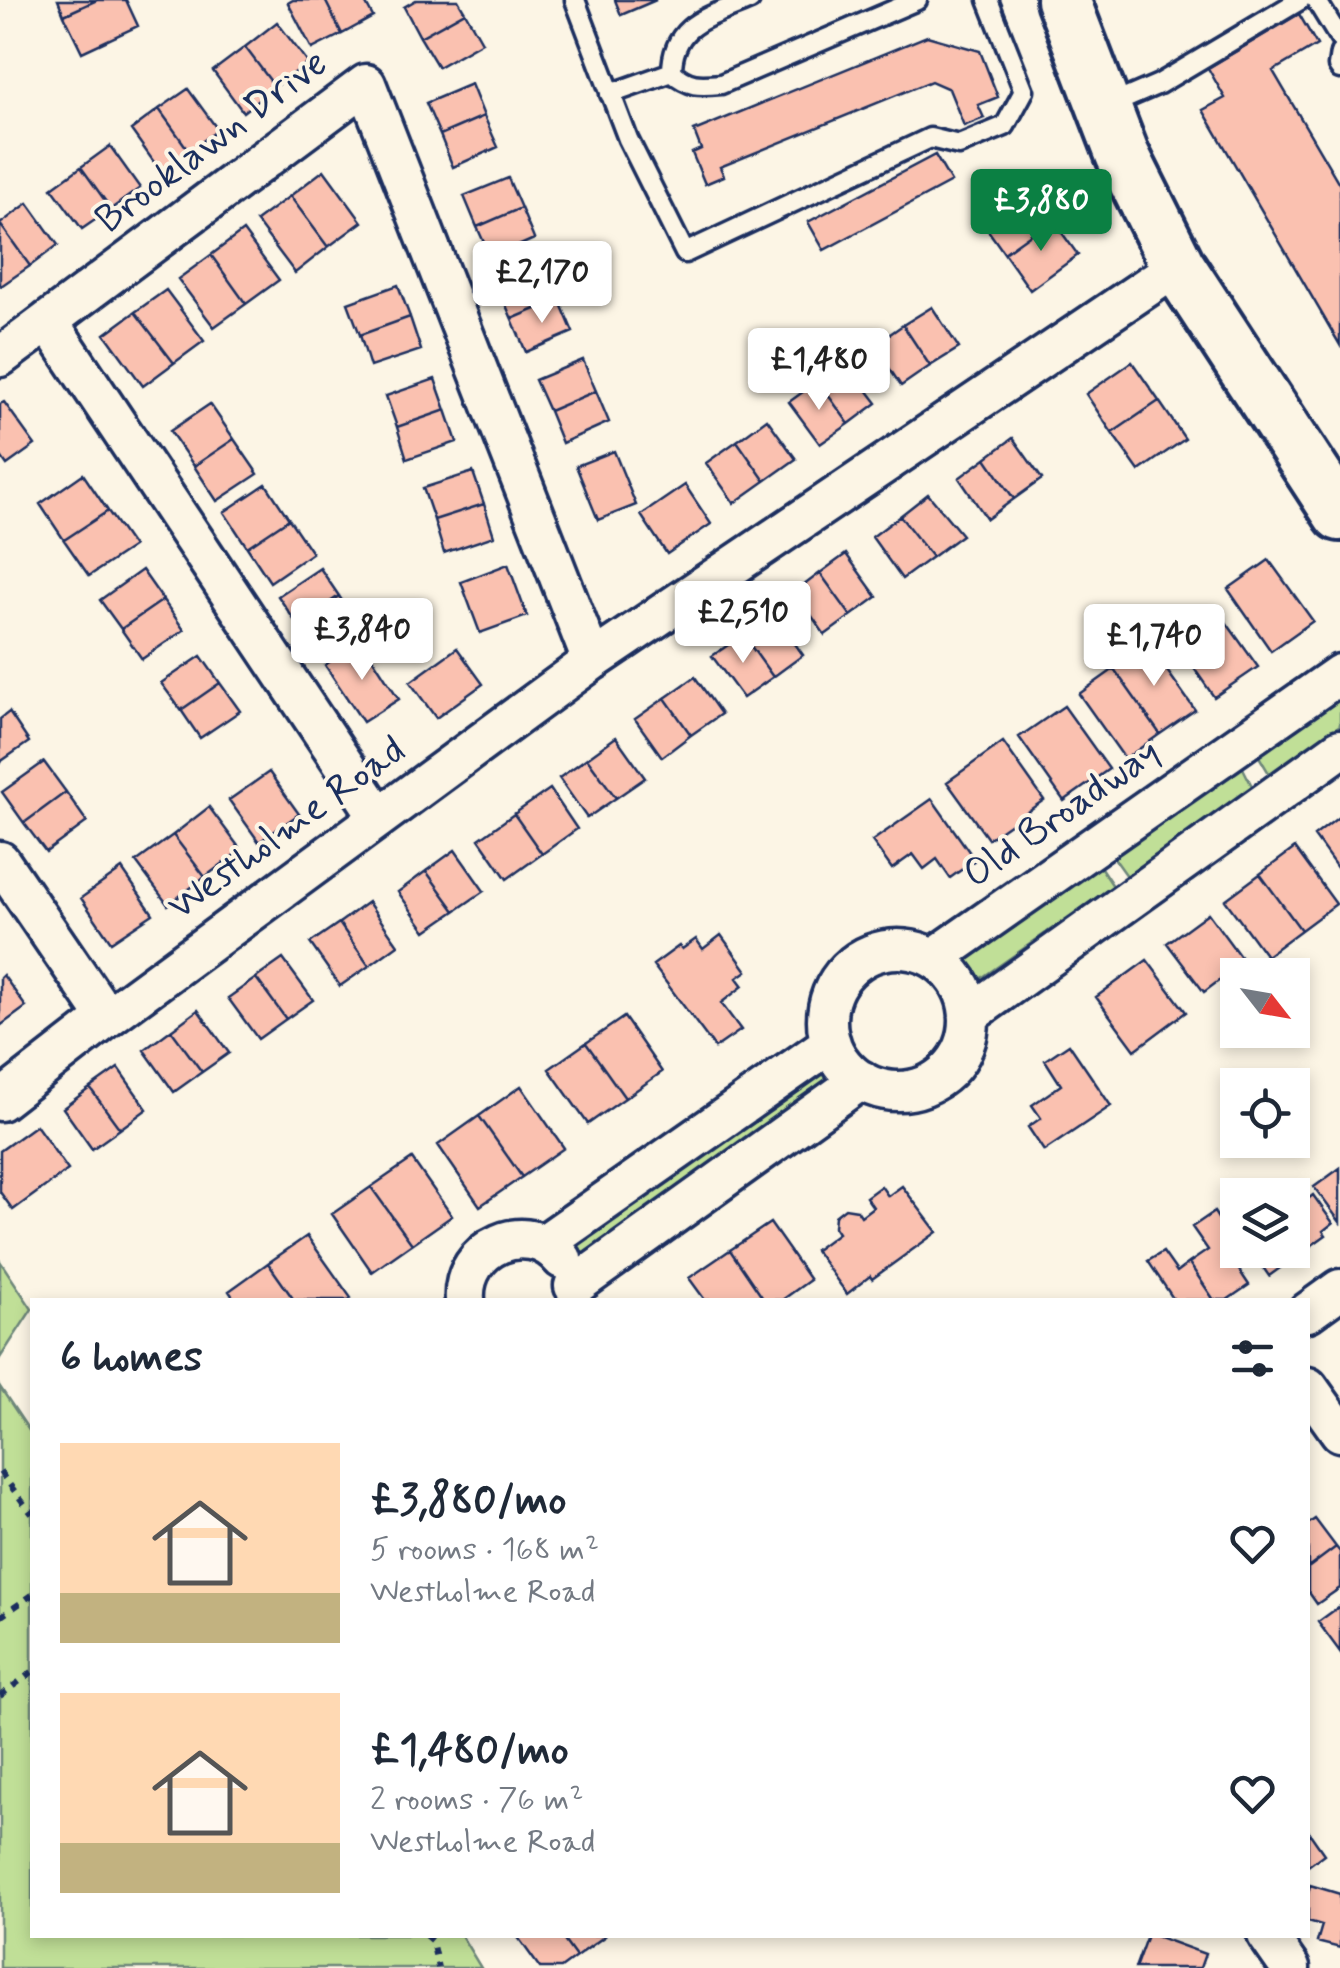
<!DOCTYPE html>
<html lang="en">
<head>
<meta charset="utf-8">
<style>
	body { margin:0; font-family:Mynerve,sans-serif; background:#f2f2f3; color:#1f2937; height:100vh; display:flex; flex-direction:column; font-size:38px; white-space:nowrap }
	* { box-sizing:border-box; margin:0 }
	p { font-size:32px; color:#747a83 }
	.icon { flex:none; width:55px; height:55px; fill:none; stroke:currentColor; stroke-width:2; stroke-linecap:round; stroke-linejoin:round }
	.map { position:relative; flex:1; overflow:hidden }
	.drawer { position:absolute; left:30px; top:1298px; width:1280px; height:640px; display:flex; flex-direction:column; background:#fff; border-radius:0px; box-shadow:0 5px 15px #0003 }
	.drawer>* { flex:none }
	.needle { width:65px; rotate:121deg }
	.controls { position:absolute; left:1220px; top:958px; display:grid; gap:20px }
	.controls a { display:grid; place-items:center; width:90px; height:90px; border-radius:0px; background:#fff; box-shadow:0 5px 15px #0003; font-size:50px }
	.price { position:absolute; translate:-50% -85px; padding:0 22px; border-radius:10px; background:#fff; color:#222; font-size:32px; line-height:65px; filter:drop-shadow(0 2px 5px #0008) }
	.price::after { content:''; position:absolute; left:50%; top:60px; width:30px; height:22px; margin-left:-15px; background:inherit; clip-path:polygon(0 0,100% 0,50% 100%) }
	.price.current { background:#0b8043; color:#fff }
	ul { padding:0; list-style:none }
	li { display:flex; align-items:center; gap:30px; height:250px; padding:0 30px }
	li span { display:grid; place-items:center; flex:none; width:280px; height:200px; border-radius:0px; color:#555 }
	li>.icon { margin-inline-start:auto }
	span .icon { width:120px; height:120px; fill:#fffc; stroke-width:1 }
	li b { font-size:42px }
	h2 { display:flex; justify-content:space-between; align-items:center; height:120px; padding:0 30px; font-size:42px }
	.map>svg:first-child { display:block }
</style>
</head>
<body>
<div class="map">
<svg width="1340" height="1968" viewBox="0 0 1340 1968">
	<rect width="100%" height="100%" fill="#fcf5e5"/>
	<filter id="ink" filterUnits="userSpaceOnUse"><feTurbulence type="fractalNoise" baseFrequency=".01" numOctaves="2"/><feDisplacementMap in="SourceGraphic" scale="20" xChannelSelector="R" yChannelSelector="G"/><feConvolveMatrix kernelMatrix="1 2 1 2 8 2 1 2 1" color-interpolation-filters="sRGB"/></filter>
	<g filter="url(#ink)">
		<path fill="#c0df97" stroke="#6e877a" stroke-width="2.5" d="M 1340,693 L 1340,725 L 1270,775 L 1257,753 Z
			M 1241,764 L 1253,788 L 1127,876 L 1112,855 Z
			M 1099,865 L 1113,886 L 970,986 L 955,966 Z
			M 815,1064 L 832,1084 L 581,1261 L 563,1241 Z
			M 0,1261 L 32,1309 L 0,1358 Z
			M 0,1387 L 32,1435 L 32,1935 L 461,1935 L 481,1968 L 0,1968 Z"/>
		<path fill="#fac1b0" stroke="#1b2f5e" stroke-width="2.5" d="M 58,0 L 97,0 L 64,15 Z
			M 97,0 L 126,0 L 138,26 L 82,52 L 64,15 Z
			M 293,0 L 325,0 L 342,34 L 312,49 L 288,3 Z
			M 325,0 L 364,0 L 373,17 L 342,34 Z
			M 416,0 L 458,0 L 465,12 L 420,37 L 404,7 Z
			M 615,0 L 656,0 L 621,15 Z
			M 465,12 L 482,42 L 438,67 L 420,37 Z
			M 1299,14 L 1317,45 L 1273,71 L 1340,185 L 1340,345 L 1203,110 L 1225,98 L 1208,68 Z
			M 277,22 L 308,63 L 275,87 L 245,47 Z
			M 927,36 L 980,51 L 998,97 L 978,105 L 984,118 L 964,126 L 949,89 L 931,81 L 720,167 L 724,176 L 705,184 L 692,153 L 701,149 L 694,131 Z
			M 245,47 L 275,87 L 243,112 L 213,71 Z
			M 471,84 L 484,116 L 440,135 L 426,103 Z
			M 188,89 L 218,130 L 189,151 L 159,109 Z
			M 159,109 L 189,151 L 161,172 L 131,130 Z
			M 484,116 L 498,147 L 453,167 L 440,135 Z
			M 110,146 L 140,188 L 111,209 L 81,167 Z
			M 935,155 L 951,182 L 824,250 L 808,222 Z
			M 81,167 L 111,209 L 82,229 L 52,188 Z
			M 324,170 L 362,222 L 328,247 L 290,196 Z
			M 508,178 L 521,208 L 477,227 L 464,196 Z
			M 1026,182 L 1052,219 L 1004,253 L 978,216 Z
			M 290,196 L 328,247 L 295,273 L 256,221 Z
			M 28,203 L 58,245 L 30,266 L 0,224 Z
			M 521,208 L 534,239 L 491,258 L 477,227 Z
			M 1052,219 L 1078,255 L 1030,290 L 1004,253 Z
			M 0,224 L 30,266 L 1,286 L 0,284 Z
			M 243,231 L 279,280 L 246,304 L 211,255 Z
			M 211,255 L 246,304 L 214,327 L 178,279 Z
			M 545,266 L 559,299 L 512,319 L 498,287 Z
			M 398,285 L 410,317 L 360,335 L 348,303 Z
			M 166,290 L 204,341 L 174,363 L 135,312 Z
			M 559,299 L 573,332 L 526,352 L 512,319 Z
			M 932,307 L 959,348 L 930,366 L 903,325 Z
			M 135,312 L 174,363 L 143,386 L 105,334 Z
			M 410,317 L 421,350 L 370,367 L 360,335 Z
			M 903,325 L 930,366 L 901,386 L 874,345 Z
			M 583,360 L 596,391 L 549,411 L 535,380 Z
			M 845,361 L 877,403 L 849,424 L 818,381 Z
			M 1132,362 L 1159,401 L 1112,433 L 1086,394 Z
			M 435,379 L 446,410 L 397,427 L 386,396 Z
			M 818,381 L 849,424 L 820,444 L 789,402 Z
			M 596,391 L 609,422 L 562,443 L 549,411 Z
			M 1159,401 L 1185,439 L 1139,471 L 1112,433 Z
			M 4,402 L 35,445 L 7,465 L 0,455 L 0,404 Z
			M 210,404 L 234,439 L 194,466 L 170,431 Z
			M 446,410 L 457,442 L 407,459 L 397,427 Z
			M 767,419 L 796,459 L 765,481 L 737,441 Z
			M 1013,438 L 1042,479 L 1014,499 L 986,458 Z
			M 234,439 L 258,474 L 217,501 L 194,466 Z
			M 737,441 L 765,481 L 734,503 L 706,463 Z
			M 614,451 L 636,505 L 598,520 L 576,466 Z
			M 986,458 L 1014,499 L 987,519 L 959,478 Z
			M 473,472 L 484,504 L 434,520 L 423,488 Z
			M 83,474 L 108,511 L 64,540 L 40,504 Z
			M 266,484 L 289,519 L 247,547 L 224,512 Z
			M 685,485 L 711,524 L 667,554 L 641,515 Z
			M 928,494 L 962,535 L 932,557 L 900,516 Z
			M 484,504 L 494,536 L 444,553 L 434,520 Z
			M 108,511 L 133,547 L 89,576 L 64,540 Z
			M 900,516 L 932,557 L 902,579 L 872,537 Z
			M 289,519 L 312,553 L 270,582 L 247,547 Z
			M 846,554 L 877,597 L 851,616 L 820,573 Z
			M 1269,560 L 1313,621 L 1271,651 L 1228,589 Z
			M 508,564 L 527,616 L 480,633 L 461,582 Z
			M 320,568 L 339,596 L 297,624 L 278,596 Z
			M 142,570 L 163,600 L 121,629 L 100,600 Z
			M 820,573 L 851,616 L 825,635 L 795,592 Z
			M 339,596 L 357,624 L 316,652 L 297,624 Z
			M 163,600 L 184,630 L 142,659 L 121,629 Z
			M 1216,608 L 1258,667 L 1214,697 L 1173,638 Z
			M 773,613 L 803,655 L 773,677 L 743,635 Z
			M 743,635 L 773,677 L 743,698 L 712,656 Z
			M 1148,644 L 1195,710 L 1160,734 L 1114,669 Z
			M 353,646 L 360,656 L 368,651 L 399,699 L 363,722 L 325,665 Z
			M 457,648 L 483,684 L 436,718 L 410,682 Z
			M 201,656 L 220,683 L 181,710 L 161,683 Z
			M 1114,669 L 1160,734 L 1125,759 L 1079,694 Z
			M 695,677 L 721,714 L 691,735 L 665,698 Z
			M 220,683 L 240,711 L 200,738 L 181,710 Z
			M 665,698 L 691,735 L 662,757 L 635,719 Z
			M 1064,706 L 1109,769 L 1064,801 L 1019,737 Z
			M 9,712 L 29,742 L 0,762 L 0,719 Z
			M 616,737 L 645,778 L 616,798 L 587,758 Z
			M 1003,742 L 1044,800 L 988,839 L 947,782 Z
			M 587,758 L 616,798 L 587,818 L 559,778 Z
			M 44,762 L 66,792 L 24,823 L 2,792 Z
			M 269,772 L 299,814 L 259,842 L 229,800 Z
			M 550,789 L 577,829 L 542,854 L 514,814 Z
			M 66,792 L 87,822 L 46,852 L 24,823 Z
			M 932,799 L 975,860 L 950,878 L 937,859 L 924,869 L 913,854 L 892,869 L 872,841 Z
			M 209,807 L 241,850 L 205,877 L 173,835 Z
			M 514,814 L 542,854 L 507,879 L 479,839 Z
			M 1340,816 L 1340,872 L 1314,836 Z
			M 173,835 L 205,877 L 168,905 L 136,862 Z
			M 1295,848 L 1336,904 L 1301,930 L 1260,874 Z
			M 455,850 L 484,891 L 455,911 L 426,871 Z
			M 122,869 L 153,914 L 111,942 L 81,898 Z
			M 426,871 L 455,911 L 426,931 L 398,892 Z
			M 1260,874 L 1301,930 L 1266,956 L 1225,900 Z
			M 368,902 L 398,945 L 369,966 L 339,923 Z
			M 1208,913 L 1244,962 L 1204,992 L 1167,943 Z
			M 339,923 L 369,966 L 340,986 L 310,943 Z
			M 721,935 L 747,971 L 737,978 L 743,986 L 721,1003 L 741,1030 L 715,1048 L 653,965 L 679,946 L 682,949 L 696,939 L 703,949 Z
			M 283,959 L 313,1000 L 286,1019 L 256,978 Z
			M 1147,960 L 1186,1012 L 1135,1050 L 1096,997 Z
			M 3,975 L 26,1007 L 0,1026 L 0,978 Z
			M 256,978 L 286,1019 L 258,1039 L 228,998 Z
			M 198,1010 L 229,1053 L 202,1072 L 171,1030 Z
			M 624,1017 L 662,1072 L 625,1098 L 586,1043 Z
			M 171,1030 L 202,1072 L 174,1092 L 144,1050 Z
			M 586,1043 L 625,1098 L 588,1124 L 549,1069 Z
			M 1069,1044 L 1111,1106 L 1044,1151 L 1028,1127 L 1041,1118 L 1032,1105 L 1061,1085 L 1045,1060 Z
			M 118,1068 L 147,1109 L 120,1129 L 90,1088 Z
			M 521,1086 L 564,1148 L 522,1177 L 479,1116 Z
			M 90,1088 L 120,1129 L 92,1149 L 63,1108 Z
			M 479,1116 L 522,1177 L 480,1206 L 438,1145 Z
			M 36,1125 L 68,1170 L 13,1210 L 0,1192 L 0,1151 Z
			M 412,1159 L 452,1216 L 412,1244 L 371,1187 Z
			M 1340,1168 L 1340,1222 L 1314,1187 Z
			M 881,1186 L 888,1196 L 902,1186 L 937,1232 L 872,1279 L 870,1276 L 847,1294 L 815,1250 L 838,1233 L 834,1227 L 835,1216 L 845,1208 L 857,1210 L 861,1216 L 873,1207 L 866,1197 Z
			M 371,1187 L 412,1244 L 372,1272 L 332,1214 Z
			M 1296,1192 L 1304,1202 L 1313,1195 L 1333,1223 L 1323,1231 L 1326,1235 L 1298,1255 L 1292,1247 L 1292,1195 Z
			M 1214,1212 L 1238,1250 L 1248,1263 L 1239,1270 L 1249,1285 L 1227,1300 L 1214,1300 L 1189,1263 L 1208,1250 L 1192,1227 Z
			M 770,1223 L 810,1280 L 782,1300 L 764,1300 L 730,1250 Z
			M 307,1236 L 351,1298 L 349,1300 L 294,1300 L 268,1263 Z
			M 1292,1247 L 1298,1255 L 1269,1276 L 1251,1250 L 1292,1250 Z
			M 730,1250 L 764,1300 L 705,1300 L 689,1278 Z
			M 1163,1252 L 1177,1272 L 1189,1263 L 1214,1300 L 1174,1300 L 1148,1261 Z
			M 268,1263 L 294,1300 L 235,1300 L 229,1291 Z
			M 1315,1519 L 1336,1547 L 1308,1568 L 1308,1524 Z
			M 1336,1547 L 1340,1552 L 1340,1588 L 1317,1604 L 1308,1591 L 1308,1568 Z
			M 1340,1606 L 1340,1652 L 1318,1622 Z
			M 1308,1831 L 1324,1854 L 1308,1866 Z
			M 1310,1885 L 1340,1894 L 1340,1948 L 1317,1942 L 1322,1925 L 1308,1921 L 1308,1894 Z
			M 560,1935 L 576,1957 L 561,1968 L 540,1968 L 517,1936 Z
			M 560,1935 L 604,1935 L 605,1936 L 576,1957 Z
			M 1147,1935 L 1153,1935 L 1205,1954 L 1200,1968 L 1135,1968 Z"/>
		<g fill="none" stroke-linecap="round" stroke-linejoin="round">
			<g stroke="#1b2f5e" stroke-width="25">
				<path id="lane" d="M 575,0 L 628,139 L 685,253 L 930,138 L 959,145 L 1005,126 L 1024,91 L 988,0
					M 750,0 C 711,17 672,22 672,72 C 689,87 699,86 721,84 L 917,0
					M 1316,0 L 1340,39
					M 1340,53 L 1338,66 L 1340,69
					M 610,94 L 672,72
					M 1108,106 L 1159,84 L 1300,0"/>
			</g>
			<g stroke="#1b2f5e" stroke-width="45">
				<path id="street" d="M 48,321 L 379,817
					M 0,357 L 366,84 L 592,661
					M 0,861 L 107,1018
					M827 1020a71 71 0 1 1 142 0a71 71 0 1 1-142 0Z
					M 934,958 L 1340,674
					M 969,1015 L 1340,749
					M 0,1101 L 107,1018 L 592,661 L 1178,266
					M 544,1244 L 831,1043
					M 574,1286 L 861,1080
					M 465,1300 C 461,1247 528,1217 562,1259
					M 1308,1312 L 1340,1289
					M 1308,1387 L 1340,1432
					M 1267,1935 L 1290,1968"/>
			</g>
			<g stroke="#1b2f5e" stroke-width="60">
				<path id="secondary" d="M 1063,0 L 1122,154 L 1178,266 L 1340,514"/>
			</g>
			<path stroke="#1b2f5e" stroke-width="6" stroke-dasharray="8 8" stroke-linecap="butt" d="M 0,1472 L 32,1514
				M 0,1617 L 32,1595
				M 0,1696 L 32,1672
				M 425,1935 L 432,1941 L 438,1968"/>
			<use href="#lane" stroke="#fcf5e5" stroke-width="18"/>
			<use href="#street" stroke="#fcf5e5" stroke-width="38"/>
			<use href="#secondary" stroke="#fcf5e5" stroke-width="52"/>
		</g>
	</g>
	<g text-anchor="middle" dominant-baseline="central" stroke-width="8" stroke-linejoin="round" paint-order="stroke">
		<g font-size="40" fill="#1b2f5e" stroke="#fcf5e5">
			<text transform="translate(212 142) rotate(-37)">Brooklawn Drive</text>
			<text transform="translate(1062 814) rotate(-35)">Old Broadway</text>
			<text transform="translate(287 829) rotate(-36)">Westholme Road</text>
		</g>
	</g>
</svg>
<div class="controls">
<a><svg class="needle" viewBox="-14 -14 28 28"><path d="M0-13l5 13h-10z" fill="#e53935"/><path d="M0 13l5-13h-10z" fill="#747a83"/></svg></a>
<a><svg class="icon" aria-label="locate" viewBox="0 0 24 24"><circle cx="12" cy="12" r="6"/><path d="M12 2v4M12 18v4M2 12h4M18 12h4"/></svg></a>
<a><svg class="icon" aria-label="layers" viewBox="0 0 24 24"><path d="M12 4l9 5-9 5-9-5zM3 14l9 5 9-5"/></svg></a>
</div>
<b class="price current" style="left:1041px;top:254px">£3,880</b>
<b class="price" style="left:542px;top:326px">£2,170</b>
<b class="price" style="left:819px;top:413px">£1,480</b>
<b class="price" style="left:743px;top:666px">£2,510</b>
<b class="price" style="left:362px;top:683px">£3,840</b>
<b class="price" style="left:1154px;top:689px">£1,740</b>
<section class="drawer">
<h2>6 homes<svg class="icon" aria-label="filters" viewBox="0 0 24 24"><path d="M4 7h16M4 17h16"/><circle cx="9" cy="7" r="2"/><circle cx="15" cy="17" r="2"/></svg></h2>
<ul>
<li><span style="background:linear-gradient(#ffd9b3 75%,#c2b280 0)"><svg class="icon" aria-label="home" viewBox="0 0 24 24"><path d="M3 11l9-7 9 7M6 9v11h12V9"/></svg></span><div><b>£3,880/mo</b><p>5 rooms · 168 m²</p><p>Westholme Road</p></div><svg class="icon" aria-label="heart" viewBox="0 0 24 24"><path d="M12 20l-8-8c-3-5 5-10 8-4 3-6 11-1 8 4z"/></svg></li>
<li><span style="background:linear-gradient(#ffd9b3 75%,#c2b280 0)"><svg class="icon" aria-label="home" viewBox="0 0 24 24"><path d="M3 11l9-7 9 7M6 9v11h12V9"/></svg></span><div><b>£1,480/mo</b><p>2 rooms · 76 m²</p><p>Westholme Road</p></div><svg class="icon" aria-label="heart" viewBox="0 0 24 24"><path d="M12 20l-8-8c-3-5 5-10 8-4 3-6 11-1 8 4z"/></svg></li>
</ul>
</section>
</div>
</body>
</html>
